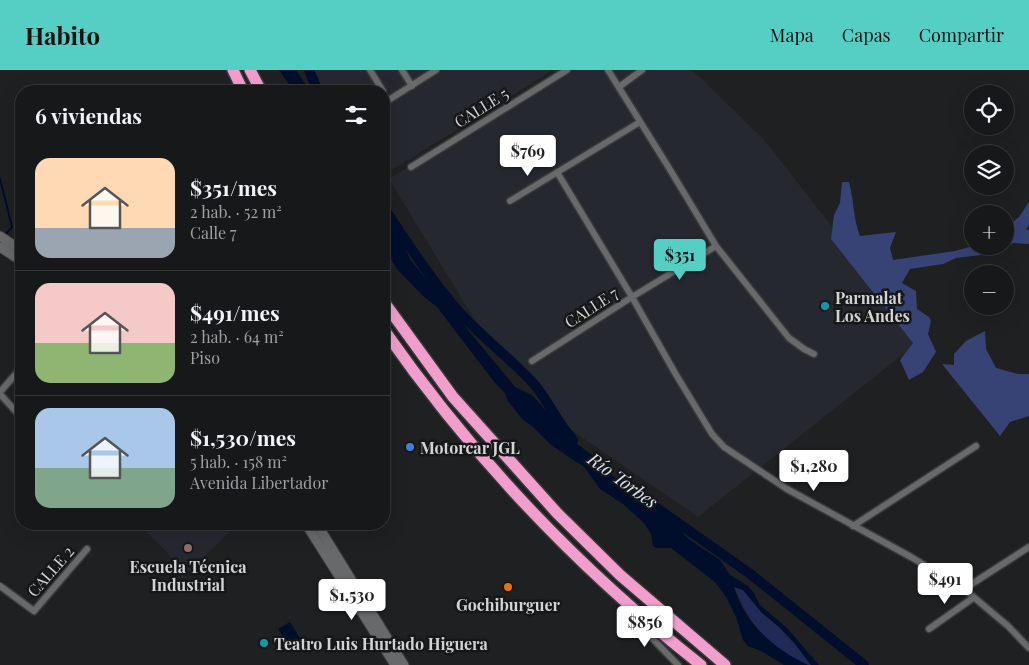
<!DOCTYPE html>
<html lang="es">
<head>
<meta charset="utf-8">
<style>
	body { margin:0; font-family:"Playfair Display",serif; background:#242527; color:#f1f3f6; height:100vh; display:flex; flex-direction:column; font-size:19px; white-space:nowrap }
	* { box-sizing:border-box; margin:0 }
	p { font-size:16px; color:#9ea0a2 }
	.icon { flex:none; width:28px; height:28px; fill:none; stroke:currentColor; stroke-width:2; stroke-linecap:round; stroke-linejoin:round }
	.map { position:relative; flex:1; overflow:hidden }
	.drawer { position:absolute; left:15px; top:15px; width:375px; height:445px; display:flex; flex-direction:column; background:#17181a; border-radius:20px; box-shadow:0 5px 20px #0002,0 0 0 1px #363739 }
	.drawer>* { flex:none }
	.buttons { position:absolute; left:964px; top:15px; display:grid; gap:10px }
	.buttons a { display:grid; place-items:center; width:50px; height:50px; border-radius:50%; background:#17181a; box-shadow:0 5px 20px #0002,0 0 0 1px #363739; font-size:25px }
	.price { position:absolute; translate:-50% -42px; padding:0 11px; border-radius:5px; background:#fff; color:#222; font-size:16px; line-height:32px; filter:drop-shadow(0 1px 2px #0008) }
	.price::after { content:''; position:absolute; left:50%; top:30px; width:15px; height:11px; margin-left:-8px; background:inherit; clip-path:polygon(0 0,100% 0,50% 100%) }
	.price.on { background:#55cec4; color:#111 }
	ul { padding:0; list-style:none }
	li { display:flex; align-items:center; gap:15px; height:125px; padding:0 20px }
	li+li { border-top:1px solid #363739 }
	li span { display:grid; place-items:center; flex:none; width:140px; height:100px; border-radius:15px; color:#555 }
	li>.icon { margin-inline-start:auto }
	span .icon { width:60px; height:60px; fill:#fffc; stroke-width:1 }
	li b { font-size:21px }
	h2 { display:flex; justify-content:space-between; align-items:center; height:60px; padding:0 20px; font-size:21px }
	header { display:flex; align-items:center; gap:30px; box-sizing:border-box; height:70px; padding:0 25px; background:#55cec4; color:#111 }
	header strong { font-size:24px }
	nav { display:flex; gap:28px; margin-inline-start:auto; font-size:18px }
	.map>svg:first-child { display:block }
</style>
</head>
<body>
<header>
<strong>Habito</strong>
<nav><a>Mapa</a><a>Capas</a><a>Compartir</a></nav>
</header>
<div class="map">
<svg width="1029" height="595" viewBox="0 0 1029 595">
	<rect width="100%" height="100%" fill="#1f2022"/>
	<path fill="#26282f" d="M 306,0 L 553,0 L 392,100 L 384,91 L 384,21 L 324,21 Z
		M 559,0 L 691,0 L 701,8 L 765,71 L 921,270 L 698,447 L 560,352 L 505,289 L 473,247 L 389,109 Z
		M 143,454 L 237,454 L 182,509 L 168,483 L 146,462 Z"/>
	<path fill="#212a57" d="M 734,517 L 743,520 L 761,542 L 780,558 L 795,574 L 811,595 C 804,595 796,590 790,586 C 761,568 747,548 734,517 Z"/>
	<path fill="#374375" d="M 842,112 L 849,112 C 854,130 853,148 860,166 L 896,162 L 890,178 L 893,190 L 955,181 L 973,176 L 1005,176 L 981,185 L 956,188 L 943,194 L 910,199 L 902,213 L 916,221 L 917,239 L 929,247 L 931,251 L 928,264 L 936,282 L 923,302 L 909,310 L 900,290 L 913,273 L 831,169 L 834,145 L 840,133 Z
		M 1029,132 L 1029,155 L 1026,159 L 1029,160 L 1029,174 L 1014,173 L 1005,176 L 1005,158 L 1019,147 Z
		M 985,261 L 986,279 L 996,298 L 1018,304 L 1029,304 L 1029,346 L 1010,352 L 1000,366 L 942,294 L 954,295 L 954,284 L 966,271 Z"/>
	<path fill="#000e2c" d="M 279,0 L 296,0 L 310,21 L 294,21 Z
		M 384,145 L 398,162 L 410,189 L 418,199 L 515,317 L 532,325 L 576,373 L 597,389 L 609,403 L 634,421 L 648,439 L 671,452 L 690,470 L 720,490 L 730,505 L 748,516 L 754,523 L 760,535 L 787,558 L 819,595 L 811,595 L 795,574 L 780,558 L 761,542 L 743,520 L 734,517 C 745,554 774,579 808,595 L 784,595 L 761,581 L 748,576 L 743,570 L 736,547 L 726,527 L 716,513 L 671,478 L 657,478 L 653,476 L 651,464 L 644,453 L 623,434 L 600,419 L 584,397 L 551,375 L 533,357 L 522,349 L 508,331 L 505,323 L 495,313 L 437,237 L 423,226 L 397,199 L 384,178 Z
		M 290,552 L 301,570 L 289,577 L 278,559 Z"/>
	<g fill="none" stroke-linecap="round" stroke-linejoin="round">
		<path stroke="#000e2c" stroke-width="2" d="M 0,109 L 12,157 L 5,165"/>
		<path stroke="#000e2c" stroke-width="10" d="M 309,0 L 318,21
			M 384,138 C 408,174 431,210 460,243 C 483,268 511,289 534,314 C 549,332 558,353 573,370
			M 627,417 L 749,503 L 864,595"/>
		<g stroke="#393a3b" stroke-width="9">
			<path id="street" d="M 370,0 L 383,21
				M 402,0 L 412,16
				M 608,0 L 669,98 L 716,176 L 789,268 L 804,279 L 814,284
				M 619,17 L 642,0
				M 384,33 L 436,0
				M 411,97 L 567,0
				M 557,102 L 632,227 L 675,303 L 712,364 L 724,377 L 787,419 L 911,487 L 964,519 L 1008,556 L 1029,578
				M 510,131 L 640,52
				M 532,291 L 632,227 L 716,176
				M 15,305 L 21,310
				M 0,322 L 21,298
				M 0,324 L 21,347
				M 853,456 L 976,376
				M 0,516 L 34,541 L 87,479
				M 964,519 L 1029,477
				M 640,547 L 650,566 L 678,595
				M 929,559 L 973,528"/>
		</g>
		<g stroke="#393a3b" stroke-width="11">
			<path id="secondary" d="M 0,166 L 21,180
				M 0,177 L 21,191
				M 306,454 L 395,595
				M 317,454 L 404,595"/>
		</g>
		<g stroke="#393a3b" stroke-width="14">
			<path id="highway" d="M 233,0 L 243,21
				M 250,0 L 261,21
				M 384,232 L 453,327 L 557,443 L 620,505 L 725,595
				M 384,260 C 472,386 580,500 701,595"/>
		</g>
		<use href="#street" stroke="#68696b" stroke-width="6"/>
		<use href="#secondary" stroke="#68696b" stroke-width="9"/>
		<use href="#highway" stroke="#f29ecd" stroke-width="11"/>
	</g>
	<g fill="#0f9aa8" stroke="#161719" stroke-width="2">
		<circle cx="825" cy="236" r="5"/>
		<circle cx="264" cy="573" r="5"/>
	</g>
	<circle fill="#3f7fe0" stroke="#161719" stroke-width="2" cx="410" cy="377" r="5"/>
	<circle fill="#8d6e63" stroke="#161719" stroke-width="2" cx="188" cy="478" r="5"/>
	<circle fill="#e8710a" stroke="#161719" stroke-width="2" cx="508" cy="517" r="5"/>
	<g text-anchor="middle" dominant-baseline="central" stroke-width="5" stroke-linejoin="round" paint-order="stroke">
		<g font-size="16" fill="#d2d3d4" stroke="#161719">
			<text transform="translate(481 37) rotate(-32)">CALLE 5</text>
			<text transform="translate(591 237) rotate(-33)">CALLE 7</text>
			<text transform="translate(50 501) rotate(-49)">CALLE 2</text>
		</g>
		<g font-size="16" font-weight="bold" fill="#d2d3d4" stroke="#161719" text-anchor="start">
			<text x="835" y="227">Parmalat<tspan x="835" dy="18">Los Andes</tspan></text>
			<text x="420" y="377">Motorcar JGL</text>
			<text x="188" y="496" text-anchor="middle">Escuela Técnica<tspan x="188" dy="18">Industrial</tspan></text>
			<text x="508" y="534" text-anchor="middle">Gochiburguer</text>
			<text x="274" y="573">Teatro Luis Hurtado Higuera</text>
		</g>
		<g font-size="18" font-style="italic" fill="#d8e4f2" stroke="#161719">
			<text transform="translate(623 410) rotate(36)">Río Torbes</text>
		</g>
	</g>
</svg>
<div class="buttons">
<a><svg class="icon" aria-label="locate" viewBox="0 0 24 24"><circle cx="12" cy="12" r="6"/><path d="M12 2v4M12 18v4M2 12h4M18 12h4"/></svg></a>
<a><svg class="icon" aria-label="layers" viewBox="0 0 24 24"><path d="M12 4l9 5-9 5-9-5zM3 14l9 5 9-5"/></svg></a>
<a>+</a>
<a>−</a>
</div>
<b class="price" style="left:528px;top:107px">$769</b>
<b class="price on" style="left:680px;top:211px">$351</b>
<b class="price" style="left:814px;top:422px">$1,280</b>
<b class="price" style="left:945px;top:535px">$491</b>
<b class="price" style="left:352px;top:551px">$1,530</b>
<b class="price" style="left:645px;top:578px">$856</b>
<section class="drawer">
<h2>6 viviendas<svg class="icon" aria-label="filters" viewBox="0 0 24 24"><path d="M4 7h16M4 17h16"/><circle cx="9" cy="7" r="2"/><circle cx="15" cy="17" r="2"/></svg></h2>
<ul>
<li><span style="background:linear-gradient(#ffd9b3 70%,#9aa5b1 0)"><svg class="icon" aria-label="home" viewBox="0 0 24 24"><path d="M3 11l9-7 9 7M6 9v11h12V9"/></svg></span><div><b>$351/mes</b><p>2 hab. · 52 m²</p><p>Calle 7</p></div></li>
<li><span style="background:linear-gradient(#f6c9c9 60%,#8fb573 0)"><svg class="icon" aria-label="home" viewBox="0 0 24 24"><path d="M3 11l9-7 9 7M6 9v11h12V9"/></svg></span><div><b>$491/mes</b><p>2 hab. · 64 m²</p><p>Piso</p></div></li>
<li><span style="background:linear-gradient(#a9c7e8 60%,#7fa58c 0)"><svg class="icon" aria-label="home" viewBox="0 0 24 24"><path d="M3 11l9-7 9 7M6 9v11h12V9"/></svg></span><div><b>$1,530/mes</b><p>5 hab. · 158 m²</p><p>Avenida Libertador</p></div></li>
</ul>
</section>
</div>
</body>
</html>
